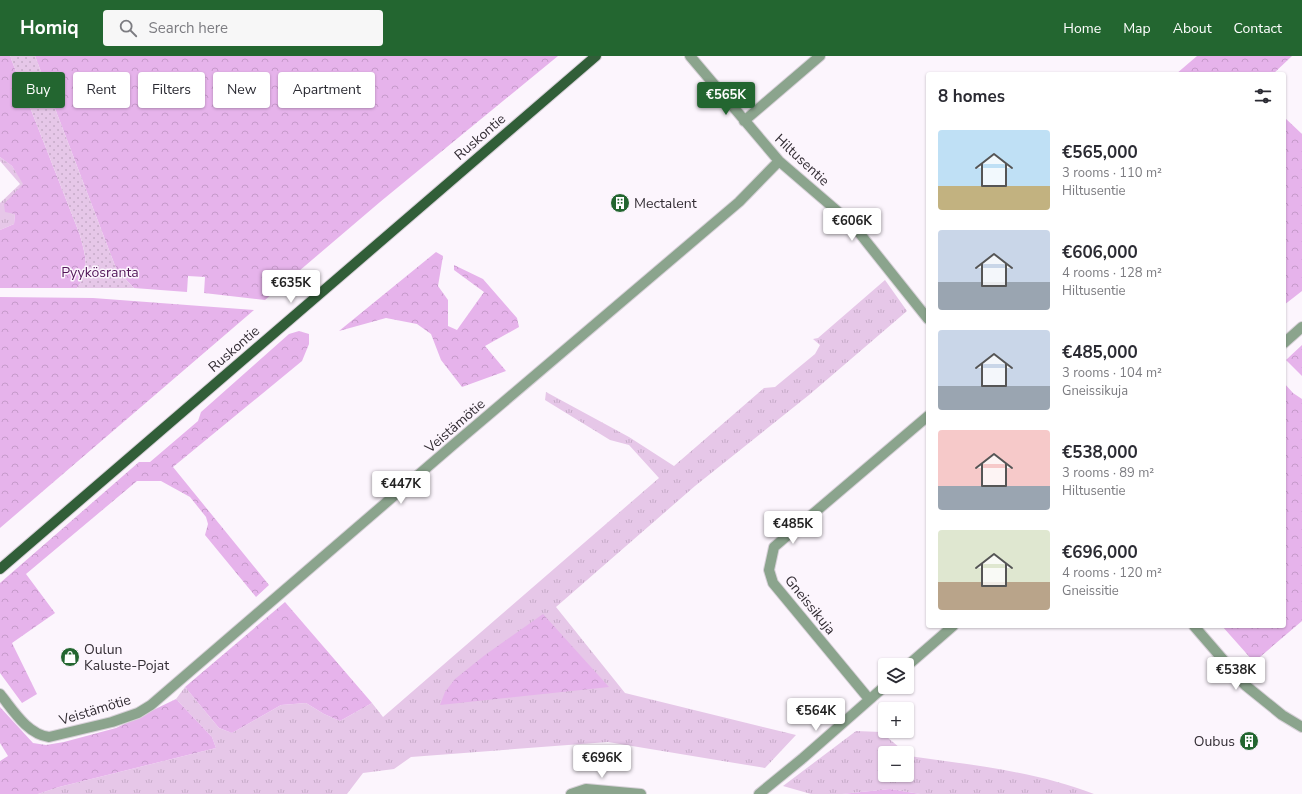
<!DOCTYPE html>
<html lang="en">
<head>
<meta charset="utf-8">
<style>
	body { margin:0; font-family:"Nunito Sans",sans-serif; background:#f7f7f7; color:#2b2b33; height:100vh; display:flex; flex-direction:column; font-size:15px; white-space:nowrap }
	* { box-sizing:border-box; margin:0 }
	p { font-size:13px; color:#7c7c81 }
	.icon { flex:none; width:22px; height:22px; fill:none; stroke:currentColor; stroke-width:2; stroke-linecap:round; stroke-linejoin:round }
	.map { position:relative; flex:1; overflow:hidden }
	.details { position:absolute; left:926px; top:16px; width:360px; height:556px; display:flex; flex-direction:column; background:#fff; border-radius:4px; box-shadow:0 1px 3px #0004 }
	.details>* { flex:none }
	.top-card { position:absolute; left:12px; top:16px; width:380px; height:36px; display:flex; gap:8px }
	.tools { position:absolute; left:878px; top:602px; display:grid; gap:8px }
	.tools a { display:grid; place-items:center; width:36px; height:36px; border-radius:4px; background:#fff; box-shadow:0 1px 3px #0004; font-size:20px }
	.price { position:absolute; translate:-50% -34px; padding:0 9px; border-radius:4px; background:#fff; color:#222; font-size:13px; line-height:26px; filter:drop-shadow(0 1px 2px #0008) }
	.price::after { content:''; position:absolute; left:50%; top:24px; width:12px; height:9px; margin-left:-6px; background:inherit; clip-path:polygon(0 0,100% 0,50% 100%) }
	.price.on { background:#236630; color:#fff }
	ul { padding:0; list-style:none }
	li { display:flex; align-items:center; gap:12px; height:100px; padding:0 12px }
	li span { display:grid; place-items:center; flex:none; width:112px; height:80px; border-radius:4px; color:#555 }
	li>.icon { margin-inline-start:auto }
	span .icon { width:48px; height:48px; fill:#fffc; stroke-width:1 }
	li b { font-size:17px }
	h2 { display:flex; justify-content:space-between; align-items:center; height:48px; padding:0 12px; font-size:17px }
	.pill { padding:0 14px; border-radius:4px; background:#fff; box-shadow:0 1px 3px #0004; font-size:14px; line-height:36px }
	.pill.on { background:#236630; color:#fff }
	header { display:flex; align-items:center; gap:24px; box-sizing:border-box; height:56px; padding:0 20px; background:#236630; color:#fff }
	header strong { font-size:19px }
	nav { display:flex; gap:22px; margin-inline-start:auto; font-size:14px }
	.search { width:280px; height:36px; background:#f7f7f7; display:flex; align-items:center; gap:10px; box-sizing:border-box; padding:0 14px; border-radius:4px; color:#7c7c81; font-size:15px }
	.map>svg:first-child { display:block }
</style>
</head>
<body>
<header>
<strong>Homiq</strong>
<div class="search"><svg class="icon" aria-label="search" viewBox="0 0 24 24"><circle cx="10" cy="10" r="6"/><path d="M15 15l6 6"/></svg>Search here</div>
<nav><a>Home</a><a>Map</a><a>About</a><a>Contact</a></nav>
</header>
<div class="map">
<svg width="1302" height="738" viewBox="0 0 1302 738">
	<defs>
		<pattern id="grass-tufts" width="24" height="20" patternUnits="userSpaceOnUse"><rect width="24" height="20" fill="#e6c7e8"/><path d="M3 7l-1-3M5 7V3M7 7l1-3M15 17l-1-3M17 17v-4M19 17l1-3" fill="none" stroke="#c6abc8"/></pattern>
		<pattern id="forest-crowns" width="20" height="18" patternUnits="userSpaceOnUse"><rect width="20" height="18" fill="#e6b3eb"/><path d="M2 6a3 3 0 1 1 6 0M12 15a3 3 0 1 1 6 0" fill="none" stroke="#c69aca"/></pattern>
		<pattern id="park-dots" width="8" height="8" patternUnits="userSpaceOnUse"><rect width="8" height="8" fill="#e6c7e8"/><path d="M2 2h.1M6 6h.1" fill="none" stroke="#c6abc8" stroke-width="1.8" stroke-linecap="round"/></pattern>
	</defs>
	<rect width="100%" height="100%" fill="#fcf5fd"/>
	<path fill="url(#grass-tufts)" d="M 0,101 L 12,110 L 24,128 L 15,158 L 14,168 L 0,174 L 0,147 L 20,128 L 0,105 Z
		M 885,224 L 907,255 L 809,339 L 695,430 L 556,551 L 625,637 L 796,679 L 765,712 L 608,686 L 411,701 L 394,713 L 363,717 L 347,738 L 38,738 L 59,731 L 216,692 L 212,681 L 176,643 L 185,631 L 219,672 L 232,677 L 281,649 L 306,647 L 324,658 L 340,665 L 372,647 L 383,661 L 659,422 L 629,389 L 610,384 L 545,344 L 546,336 L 629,381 L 674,410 L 764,332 L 775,331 L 815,298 L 820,289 L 813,283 L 818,282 Z
		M 856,675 L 881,676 L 906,697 L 885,697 L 885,719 L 907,719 L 907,698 L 909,700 C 971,709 1035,715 1094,738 L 920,738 L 890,733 L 842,738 L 811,738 L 783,730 Z"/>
	<path fill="url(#forest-crowns)" d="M 0,0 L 10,0 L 80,179 C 85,198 91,215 77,232 L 0,232 L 0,174 L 14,168 L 15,158 L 5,156 L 4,148 L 23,128 L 12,110 L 0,101 Z
		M 35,0 L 558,0 L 380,146 L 265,244 L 204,237 L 205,221 L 188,220 L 187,236 L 134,232 L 117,215 Z
		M 1197,0 L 1292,0 L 1273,18 L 1176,18 Z
		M 1284,61 L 1302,78 L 1302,235 L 1284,249 Z
		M 436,196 L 443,200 L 438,230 L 448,244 L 448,270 L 457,274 L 484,236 L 454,214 L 454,209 L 483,223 L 517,262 L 519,271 L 485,290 L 506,315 L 462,331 L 441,304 L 431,278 L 417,268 L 386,262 L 339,275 Z
		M 0,241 L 93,242 L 254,254 L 0,472 Z
		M 299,275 L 309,278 L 309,288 L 302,305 L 173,411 L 269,529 L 256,541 L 205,479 L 208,468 L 206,461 L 190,441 L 161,425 L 137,425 L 26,518 L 55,557 L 12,587 L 37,638 L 22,647 L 0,617 L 0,527 L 139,406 L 150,406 L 198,365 L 201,356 L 289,278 Z
		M 1302,289 L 1302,320 L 1286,304 Z
		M 1284,327 L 1293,337 L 1302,343 L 1302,565 L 1254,606 L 1222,570 L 1284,570 Z
		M 285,546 L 372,647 L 340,665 L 324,658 L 306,647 L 281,649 L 232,677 L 219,672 L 185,631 Z
		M 543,558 L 609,631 L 440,649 L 445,636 L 455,623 L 485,599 Z
		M 176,643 L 212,681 L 216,692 L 59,731 L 38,738 L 0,738 L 0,705 L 8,700 L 0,687 L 0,651 L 33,687 L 46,689 L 64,686 L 116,672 Z
		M 890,733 L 920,738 L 842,738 Z"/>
	<path fill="url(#park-dots)" d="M 10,0 L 35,0 L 117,215 L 134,232 L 77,232 C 91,215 85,198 80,179 Z"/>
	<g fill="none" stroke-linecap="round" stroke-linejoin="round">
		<g stroke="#d8d1d9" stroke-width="12">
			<path id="minor" d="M 690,0 L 779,105 L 843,160 L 857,174 L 928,263
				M 744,65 L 820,0
				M 1284,287 L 1302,271
				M 1194,570 L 1245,629 L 1282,659 L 1302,671
				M 907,610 L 953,570
				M 0,638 C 13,654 27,678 49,681 L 112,666 L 138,657 L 151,649 L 453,389 L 739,146 L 779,105
				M 869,643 L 773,527 L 769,514 L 774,491 L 928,360
				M 571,738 L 586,733 L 641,738
				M 759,738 L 803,702 L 885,630"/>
		</g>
		<g stroke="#d8d1d9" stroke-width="12">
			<path id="major" d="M 0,513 L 596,0"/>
		</g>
		<use href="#minor" stroke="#8ba48d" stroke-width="10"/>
		<use href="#major" stroke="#315e38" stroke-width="10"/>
	</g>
	<defs>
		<g id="building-disc" transform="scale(1)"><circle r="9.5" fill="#236630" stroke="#fcf5fd"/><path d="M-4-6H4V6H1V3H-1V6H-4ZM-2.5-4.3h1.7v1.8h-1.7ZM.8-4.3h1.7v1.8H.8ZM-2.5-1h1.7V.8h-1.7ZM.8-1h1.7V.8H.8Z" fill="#fff"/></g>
		<g id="shop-disc" transform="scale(1)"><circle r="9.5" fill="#236630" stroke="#fcf5fd"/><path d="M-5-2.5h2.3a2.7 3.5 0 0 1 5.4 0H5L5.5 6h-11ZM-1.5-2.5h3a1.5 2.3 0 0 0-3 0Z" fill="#fff"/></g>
	</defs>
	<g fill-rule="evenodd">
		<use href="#building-disc" x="620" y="147"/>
		<use href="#shop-disc" x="70" y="601"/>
		<use href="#building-disc" x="1249" y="685"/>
	</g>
	<g text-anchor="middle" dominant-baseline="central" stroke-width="3" stroke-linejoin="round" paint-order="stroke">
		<g font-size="14" fill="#332d34" stroke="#fcf5fd">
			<text transform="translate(480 81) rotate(-41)">Ruskontie</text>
			<text transform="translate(802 104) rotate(43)">Hiltusentie</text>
			<text transform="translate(234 293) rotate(-41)">Ruskontie</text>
			<text transform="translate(455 370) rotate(-41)">Veistämötie</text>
			<text transform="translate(810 549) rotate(51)">Gneissikuja</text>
			<text transform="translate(95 654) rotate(-17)">Veistämötie</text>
		</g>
		<g font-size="14" fill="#332d34" stroke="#fcf5fd" text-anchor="start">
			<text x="634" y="147">Mectalent</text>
			<text x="84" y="593">Oulun<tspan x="84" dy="16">Kaluste-Pojat</tspan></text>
			<text x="1235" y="685" text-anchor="end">Oubus</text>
		</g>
		<g font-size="14" fill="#531759" stroke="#fcf5fd">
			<text x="100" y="216">Pyykösranta</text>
		</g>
	</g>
</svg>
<div class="tools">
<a><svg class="icon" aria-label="layers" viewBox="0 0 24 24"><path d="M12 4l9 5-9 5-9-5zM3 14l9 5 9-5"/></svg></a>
<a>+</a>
<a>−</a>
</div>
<b class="price on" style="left:726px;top:60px">€565K</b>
<b class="price" style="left:852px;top:186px">€606K</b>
<b class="price" style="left:291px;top:248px">€635K</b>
<b class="price" style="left:401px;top:449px">€447K</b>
<b class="price" style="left:793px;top:489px">€485K</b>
<b class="price" style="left:1236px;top:635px">€538K</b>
<b class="price" style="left:816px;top:676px">€564K</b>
<b class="price" style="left:602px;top:723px">€696K</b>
<div class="top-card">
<a class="pill on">Buy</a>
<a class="pill">Rent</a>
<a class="pill">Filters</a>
<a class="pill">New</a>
<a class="pill">Apartment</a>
</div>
<section class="details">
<h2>8 homes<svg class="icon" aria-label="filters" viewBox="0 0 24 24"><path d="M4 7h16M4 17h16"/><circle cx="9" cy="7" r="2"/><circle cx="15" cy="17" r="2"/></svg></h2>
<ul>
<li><span style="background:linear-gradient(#bfe0f5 70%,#c2b280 0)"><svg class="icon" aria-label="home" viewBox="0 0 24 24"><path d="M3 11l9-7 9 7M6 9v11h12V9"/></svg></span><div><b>€565,000</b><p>3 rooms · 110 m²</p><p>Hiltusentie</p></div></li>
<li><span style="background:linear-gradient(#c9d6e8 65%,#9aa5b1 0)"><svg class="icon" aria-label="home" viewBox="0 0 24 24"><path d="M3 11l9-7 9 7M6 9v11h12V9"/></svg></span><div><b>€606,000</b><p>4 rooms · 128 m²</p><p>Hiltusentie</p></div></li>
<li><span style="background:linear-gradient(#c9d6e8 70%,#9aa5b1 0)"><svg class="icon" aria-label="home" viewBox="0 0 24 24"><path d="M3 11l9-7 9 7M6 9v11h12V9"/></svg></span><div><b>€485,000</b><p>3 rooms · 104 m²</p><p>Gneissikuja</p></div></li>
<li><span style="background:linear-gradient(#f6c9c9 70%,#9aa5b1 0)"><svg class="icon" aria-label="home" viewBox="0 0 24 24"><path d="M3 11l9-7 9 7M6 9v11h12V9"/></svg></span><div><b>€538,000</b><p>3 rooms · 89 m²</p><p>Hiltusentie</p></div></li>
<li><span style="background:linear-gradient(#dfe7d0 65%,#b9a48a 0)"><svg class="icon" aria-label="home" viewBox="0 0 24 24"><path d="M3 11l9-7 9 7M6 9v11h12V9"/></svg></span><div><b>€696,000</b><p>4 rooms · 120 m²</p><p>Gneissitie</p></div></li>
</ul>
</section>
</div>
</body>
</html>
